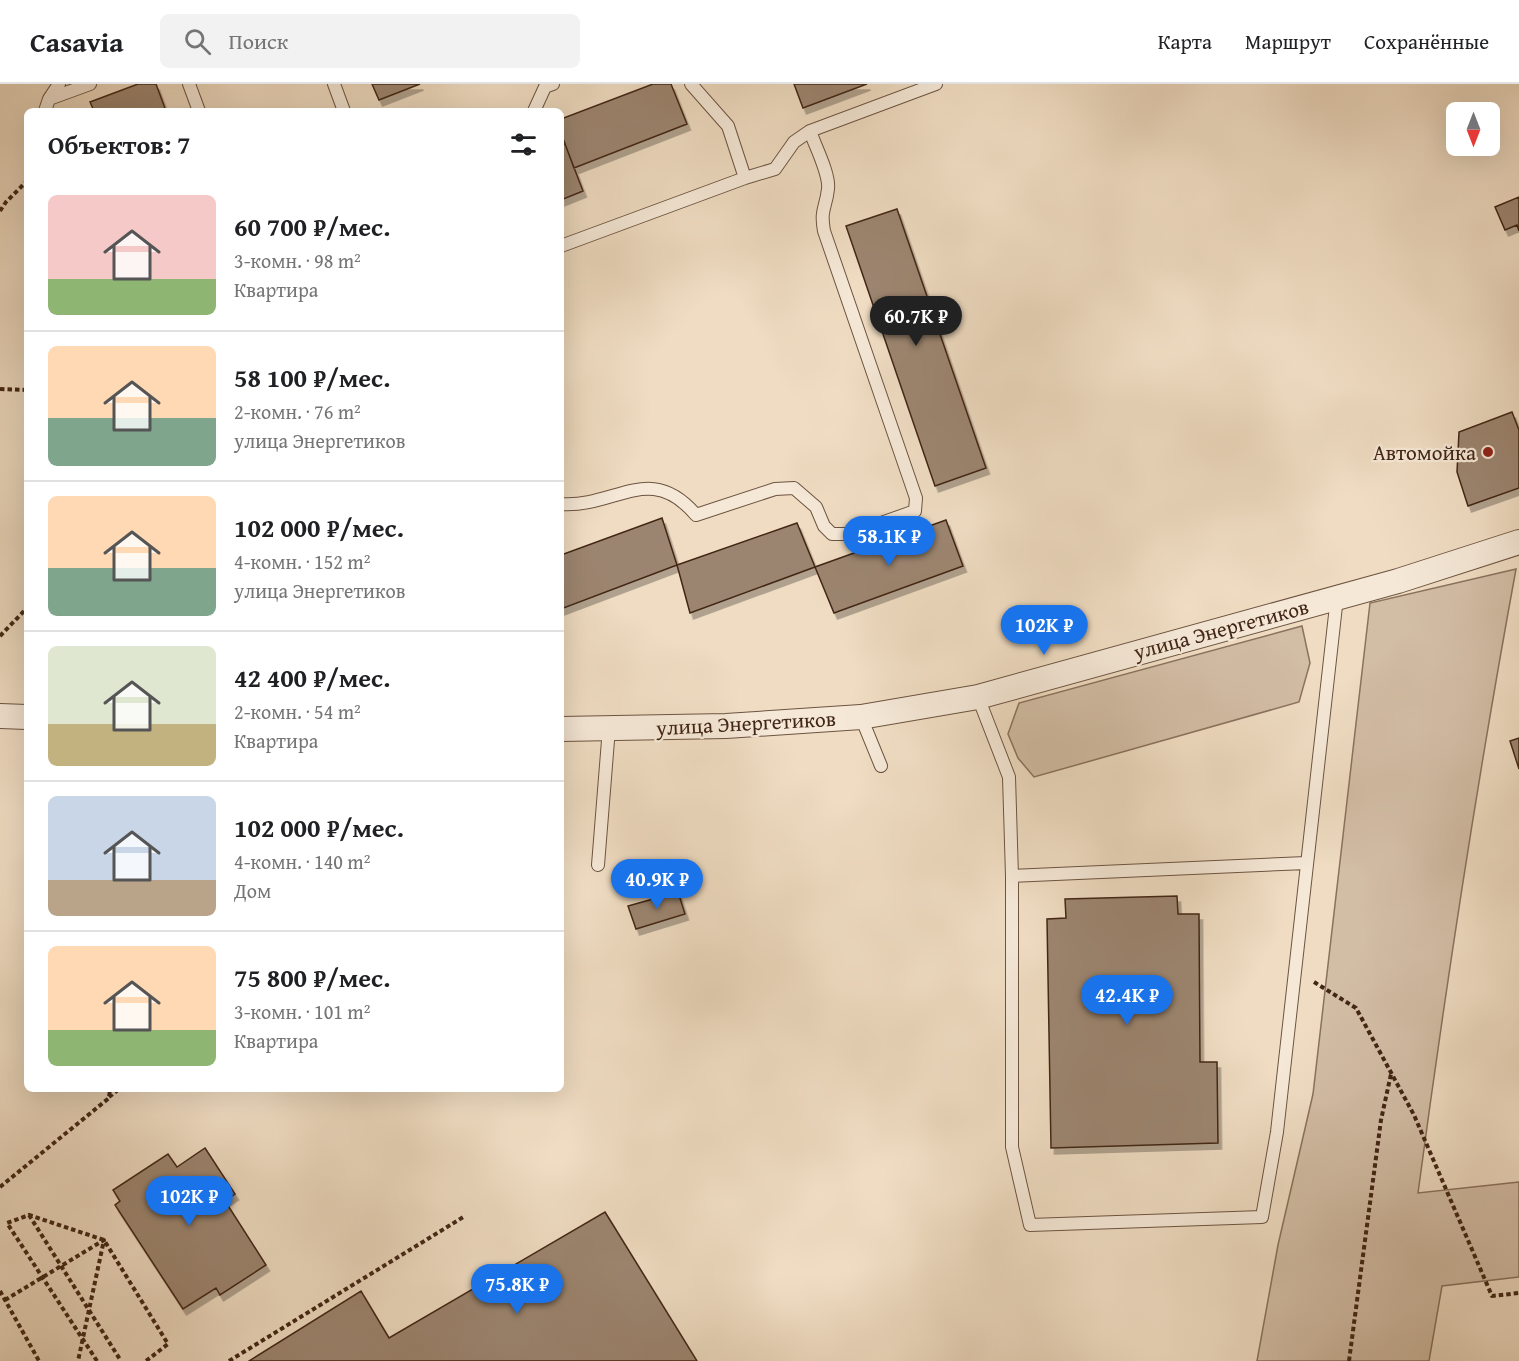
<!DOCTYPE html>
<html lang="ru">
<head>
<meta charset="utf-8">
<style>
	body { margin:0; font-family:"Gentium Book Plus",serif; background:#f2f2f2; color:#202124; height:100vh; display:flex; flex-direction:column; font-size:22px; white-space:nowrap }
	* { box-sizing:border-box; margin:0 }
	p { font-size:20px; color:#757577 }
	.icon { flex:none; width:33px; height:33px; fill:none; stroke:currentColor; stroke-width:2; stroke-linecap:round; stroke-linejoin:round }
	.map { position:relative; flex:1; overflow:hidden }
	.drawer { position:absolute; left:24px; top:24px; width:540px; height:984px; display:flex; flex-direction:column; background:#fff; border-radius:9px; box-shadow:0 6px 24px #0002 }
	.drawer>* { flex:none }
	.needle { width:39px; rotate:180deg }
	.buttons { position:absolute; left:1446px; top:18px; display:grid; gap:12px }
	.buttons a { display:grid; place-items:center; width:54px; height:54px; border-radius:9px; background:#fff; box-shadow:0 6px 24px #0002; font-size:30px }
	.price { position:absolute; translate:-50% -51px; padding:0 14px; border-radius:21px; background:#1a73e8; color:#fff; font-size:20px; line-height:39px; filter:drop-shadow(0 2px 3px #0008) }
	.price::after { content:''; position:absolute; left:50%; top:36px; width:18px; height:14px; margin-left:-9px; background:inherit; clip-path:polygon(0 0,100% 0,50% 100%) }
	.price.on { background:#222; color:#fff }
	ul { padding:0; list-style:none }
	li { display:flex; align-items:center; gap:18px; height:150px; padding:0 24px }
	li+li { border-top:2px solid #e0e0e0 }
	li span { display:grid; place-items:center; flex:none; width:168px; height:120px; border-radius:9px; color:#555 }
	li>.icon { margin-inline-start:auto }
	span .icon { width:72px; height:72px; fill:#fffc; stroke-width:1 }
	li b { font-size:26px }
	h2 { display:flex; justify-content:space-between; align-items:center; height:72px; padding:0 24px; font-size:26px }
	header { display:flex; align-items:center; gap:36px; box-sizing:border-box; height:84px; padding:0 30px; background:#fff; border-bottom:2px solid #e0e0e0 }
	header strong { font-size:28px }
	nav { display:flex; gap:33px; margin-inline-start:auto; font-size:21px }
	.search { width:420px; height:54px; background:#f2f2f2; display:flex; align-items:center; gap:15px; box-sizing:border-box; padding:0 21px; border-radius:9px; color:#757577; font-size:22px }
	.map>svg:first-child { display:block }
</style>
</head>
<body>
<header>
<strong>Casavia</strong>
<div class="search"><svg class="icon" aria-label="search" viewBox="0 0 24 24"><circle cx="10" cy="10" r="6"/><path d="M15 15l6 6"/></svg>Поиск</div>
<nav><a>Карта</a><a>Маршрут</a><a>Сохранённые</a></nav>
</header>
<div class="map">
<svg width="1519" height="1277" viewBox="0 0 1519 1277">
	<defs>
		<filter id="shadow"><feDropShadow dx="3.5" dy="6" stdDeviation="0" flood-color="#0004"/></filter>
	</defs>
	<rect width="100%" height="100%" fill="#efdcc2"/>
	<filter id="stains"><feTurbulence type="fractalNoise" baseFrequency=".00333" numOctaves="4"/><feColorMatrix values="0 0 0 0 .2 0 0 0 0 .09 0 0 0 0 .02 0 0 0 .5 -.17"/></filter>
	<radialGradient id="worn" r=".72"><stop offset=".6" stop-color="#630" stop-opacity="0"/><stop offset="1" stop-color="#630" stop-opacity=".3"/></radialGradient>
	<path fill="#d2bda5" stroke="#8a725e" stroke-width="1.5" d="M 1516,485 C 1478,692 1446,900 1418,1109 L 1519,1098 L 1519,1193 L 1442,1202 L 1429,1277 L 1257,1277 L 1278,1161 L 1313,1010 L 1370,519 Z
		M 1302,542 L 1310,579 L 1299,618 L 1034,693 L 1018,674 L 1008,650 L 1019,619 Z"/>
	<path fill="#9c856f" stroke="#422616" stroke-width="1.5" filter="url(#shadow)" d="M 138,0 L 156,0 L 166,27 L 94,27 L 90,18 Z
		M 372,0 L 420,0 L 379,16 Z
		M 653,0 L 671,0 L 687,40 L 574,84 L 561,49 L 561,35 Z
		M 794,0 L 867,0 L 803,24 Z
		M 565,60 L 583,107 L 561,116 L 561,61 Z
		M 1519,113 L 1519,147 L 1517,141 L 1505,146 L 1495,123 Z
		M 897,125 L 986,384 L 935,402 L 846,142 Z
		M 1512,328 L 1519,346 L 1519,404 L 1468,422 L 1457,388 L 1459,348 Z
		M 662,434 L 677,481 L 561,525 L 561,471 Z
		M 946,436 L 963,482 L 834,529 L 815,483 Z
		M 797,439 L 815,483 L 690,529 L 677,481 Z
		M 1519,654 L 1519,685 L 1510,657 Z
		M 678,808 L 685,830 L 636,845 L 628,822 Z
		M 1177,812 L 1178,830 L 1199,830 L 1200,978 L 1217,978 L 1218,1059 L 1051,1064 L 1047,835 L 1066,834 L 1065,815 Z
		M 205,1064 L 235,1110 L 225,1117 L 266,1181 L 220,1211 L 216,1204 L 183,1225 L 115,1121 L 120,1117 L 113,1106 L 168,1070 L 177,1083 Z
		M 605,1128 L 697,1277 L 249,1277 L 361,1207 L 389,1254 Z"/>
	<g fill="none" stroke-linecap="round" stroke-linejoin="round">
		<g stroke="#6d5441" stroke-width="14">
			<path id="service" d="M 189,0 L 199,27
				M 334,0 L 344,27
				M 49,15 L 90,0
				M 45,27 L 49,15 L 59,0
				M 534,27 L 545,3 L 553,0
				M 745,94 L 775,85 L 794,58 L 810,47 L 936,0
				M 561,162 L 745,94 L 728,42 L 691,0
				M 561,420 C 616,424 650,377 696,431 L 775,405 L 794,404 L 816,423 L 824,442 L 832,450 L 850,450 L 915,427 L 916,414 L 824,147 C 820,125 826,124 828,105 C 830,90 815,62 810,47
				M 978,613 L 1009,693 L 1012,792 L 1012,1063 L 1030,1141 L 1262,1133 L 1277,1048 L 1337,513
				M 861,633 L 881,682
				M 598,781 L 609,644
				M 1012,792 L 1306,779"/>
		</g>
		<g stroke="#6d5441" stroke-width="26">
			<path id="minor" d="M 0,632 L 27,633
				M 561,645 L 726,642 L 861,633 L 978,613 L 1398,497 L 1519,458"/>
		</g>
		<path stroke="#422616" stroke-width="4" stroke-dasharray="4.5 3" stroke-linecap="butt" d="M 0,127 L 6,118 L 27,97
			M 0,305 L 27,306
			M 0,552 L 27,524
			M 1314,898 L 1356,924 L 1414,1031 L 1492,1212 L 1519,1209
			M 109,1013 L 119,1005
			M 0,1103 L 109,1014 L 110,1005
			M 29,1131 L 121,1277
			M 0,1207 L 39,1277
			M 5,1216 L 104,1156 L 78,1277
			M 97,1277 L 7,1139 L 29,1131 L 104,1156 L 168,1260 L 146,1277
			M 229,1277 L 465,1132
			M 1349,1277 L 1381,1036 L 1391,990"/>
		<use href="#service" stroke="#f5e8d7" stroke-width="12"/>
		<use href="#minor" stroke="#f5e8d7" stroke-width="24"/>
	</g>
	<circle fill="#8f2418" stroke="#f5e8d7" stroke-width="2" cx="1488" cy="368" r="6"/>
	<g text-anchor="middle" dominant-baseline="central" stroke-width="4.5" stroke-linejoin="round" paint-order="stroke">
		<g font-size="21" fill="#422616" stroke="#f5e8d7" text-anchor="end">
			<text x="1476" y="368">Автомойка</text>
		</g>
		<g font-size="21" fill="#422616" stroke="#f5e8d7">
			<text transform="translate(1221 545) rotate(-15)">улица Энергетиков</text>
			<text transform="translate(746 639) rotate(-3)">улица Энергетиков</text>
		</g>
	</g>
	<rect width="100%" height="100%" filter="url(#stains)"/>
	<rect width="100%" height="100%" fill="url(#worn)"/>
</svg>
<div class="buttons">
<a><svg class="needle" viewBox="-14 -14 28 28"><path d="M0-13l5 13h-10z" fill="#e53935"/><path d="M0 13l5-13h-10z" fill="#757577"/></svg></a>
</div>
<b class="price on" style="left:916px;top:263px">60.7K ₽</b>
<b class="price" style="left:889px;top:483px">58.1K ₽</b>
<b class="price" style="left:1044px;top:572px">102K ₽</b>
<b class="price" style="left:657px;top:826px">40.9K ₽</b>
<b class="price" style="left:1127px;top:942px">42.4K ₽</b>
<b class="price" style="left:189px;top:1143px">102K ₽</b>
<b class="price" style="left:517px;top:1231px">75.8K ₽</b>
<section class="drawer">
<h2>Объектов: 7<svg class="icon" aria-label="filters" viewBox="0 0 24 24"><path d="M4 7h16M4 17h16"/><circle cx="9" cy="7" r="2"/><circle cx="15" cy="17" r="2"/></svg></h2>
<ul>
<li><span style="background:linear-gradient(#f6c9c9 70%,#8fb573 0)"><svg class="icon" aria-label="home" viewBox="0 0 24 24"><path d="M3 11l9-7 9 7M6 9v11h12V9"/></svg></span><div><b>60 700 ₽/мес.</b><p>3-комн. · 98 m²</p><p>Квартира</p></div></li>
<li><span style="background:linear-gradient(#ffd9b3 60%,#7fa58c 0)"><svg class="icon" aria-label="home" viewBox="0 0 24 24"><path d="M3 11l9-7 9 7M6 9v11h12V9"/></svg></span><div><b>58 100 ₽/мес.</b><p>2-комн. · 76 m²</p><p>улица Энергетиков</p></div></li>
<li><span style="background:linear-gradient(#ffd9b3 60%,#7fa58c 0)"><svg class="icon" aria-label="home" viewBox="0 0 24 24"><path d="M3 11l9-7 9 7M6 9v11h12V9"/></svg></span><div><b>102 000 ₽/мес.</b><p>4-комн. · 152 m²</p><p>улица Энергетиков</p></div></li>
<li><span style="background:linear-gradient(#dfe7d0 65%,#c2b280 0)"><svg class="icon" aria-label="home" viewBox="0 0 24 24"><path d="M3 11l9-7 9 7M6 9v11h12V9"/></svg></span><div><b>42 400 ₽/мес.</b><p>2-комн. · 54 m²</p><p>Квартира</p></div></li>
<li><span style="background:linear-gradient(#c9d6e8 70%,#b9a48a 0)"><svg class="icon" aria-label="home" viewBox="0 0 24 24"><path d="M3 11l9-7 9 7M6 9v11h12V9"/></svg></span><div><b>102 000 ₽/мес.</b><p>4-комн. · 140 m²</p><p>Дом</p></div></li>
<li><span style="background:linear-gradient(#ffd9b3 70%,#8fb573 0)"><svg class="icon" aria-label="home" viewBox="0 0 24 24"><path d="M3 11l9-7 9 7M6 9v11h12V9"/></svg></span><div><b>75 800 ₽/мес.</b><p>3-комн. · 101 m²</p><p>Квартира</p></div></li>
</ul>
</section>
</div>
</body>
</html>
